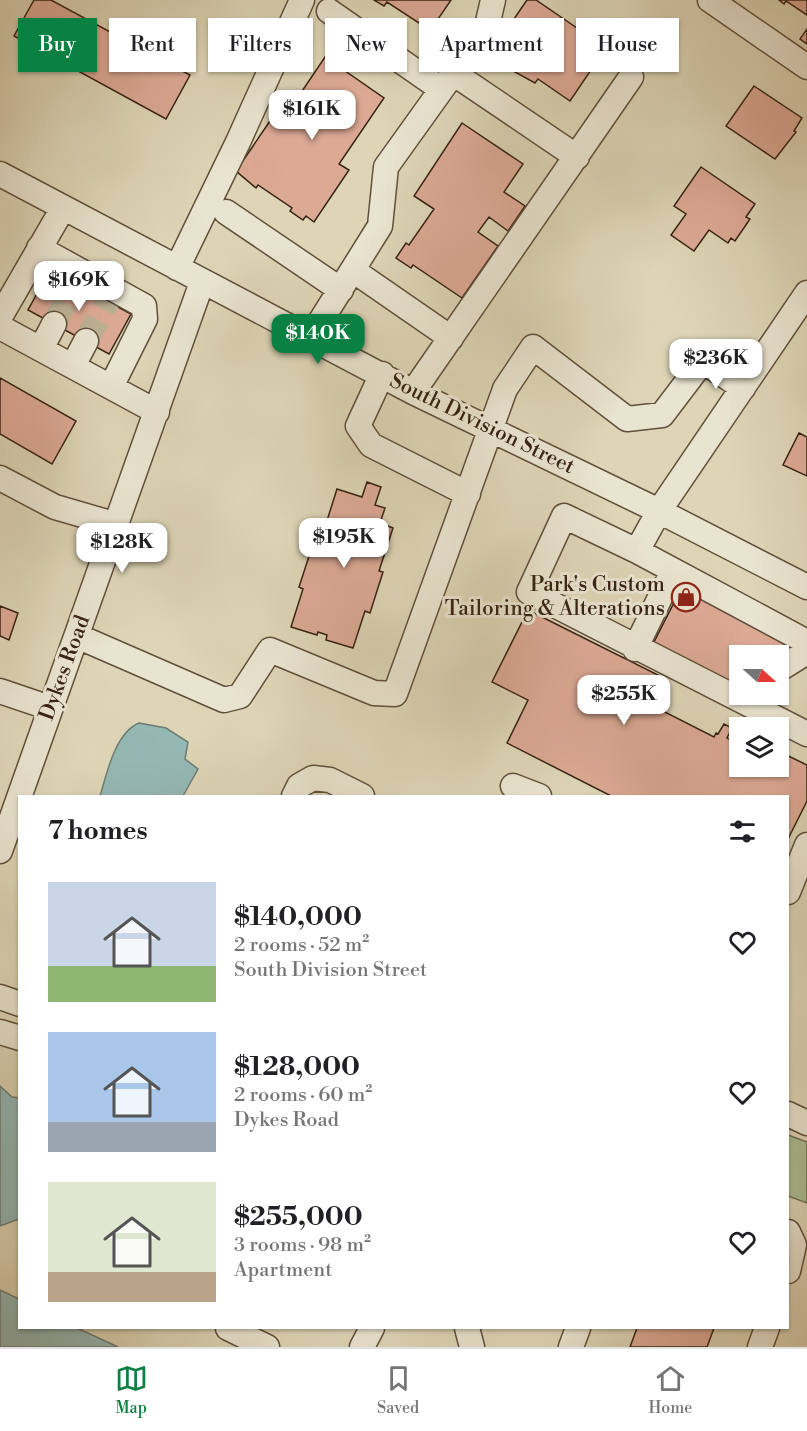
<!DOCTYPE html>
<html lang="en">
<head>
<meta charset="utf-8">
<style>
	body { margin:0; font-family:"Libre Bodoni",serif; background:#f6f6f6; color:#202124; height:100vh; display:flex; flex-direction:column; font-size:22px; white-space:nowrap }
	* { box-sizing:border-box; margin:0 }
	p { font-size:20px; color:#757577 }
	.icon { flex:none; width:33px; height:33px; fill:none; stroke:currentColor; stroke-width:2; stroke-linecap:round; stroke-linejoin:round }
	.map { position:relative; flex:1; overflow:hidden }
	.details { position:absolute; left:18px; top:795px; width:771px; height:534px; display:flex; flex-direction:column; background:#fff; border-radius:0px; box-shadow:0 2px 4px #0004 }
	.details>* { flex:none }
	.hud { position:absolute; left:18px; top:18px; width:771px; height:54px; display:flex; gap:12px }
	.needle { width:39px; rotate:111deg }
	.buttons { position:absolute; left:729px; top:645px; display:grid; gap:12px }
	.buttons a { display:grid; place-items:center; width:60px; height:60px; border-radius:0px; background:#fff; box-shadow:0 2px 4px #0004; font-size:30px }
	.price { position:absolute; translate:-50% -51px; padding:0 14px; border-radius:12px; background:#fff; color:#222; font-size:20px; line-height:39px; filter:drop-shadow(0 2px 3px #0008) }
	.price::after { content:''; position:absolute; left:50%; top:36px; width:18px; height:14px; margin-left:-9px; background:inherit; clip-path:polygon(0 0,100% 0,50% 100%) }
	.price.active { background:#0b8043; color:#fff }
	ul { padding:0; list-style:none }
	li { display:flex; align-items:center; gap:18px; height:150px; padding:0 30px }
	li span { display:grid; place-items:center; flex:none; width:168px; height:120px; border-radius:0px; color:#555 }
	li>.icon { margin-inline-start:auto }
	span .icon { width:72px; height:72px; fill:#fffc; stroke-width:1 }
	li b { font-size:26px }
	h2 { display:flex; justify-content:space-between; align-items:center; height:72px; padding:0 30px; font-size:26px }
	.chip { padding:0 21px; border-radius:0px; background:#fff; box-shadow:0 2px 4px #0004; font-size:21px; line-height:54px }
	.chip.active { background:#0b8043; color:#fff }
	.dock { display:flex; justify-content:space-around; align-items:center; height:84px; border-top:2px solid #e0e0e0; background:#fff; font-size:16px; color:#757577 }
	.dock a { display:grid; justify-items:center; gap:3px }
	.dock .active { color:#0b8043 }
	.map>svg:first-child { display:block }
</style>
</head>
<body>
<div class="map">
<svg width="807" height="1347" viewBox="0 0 807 1347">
	<rect width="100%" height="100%" fill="#ddd5b6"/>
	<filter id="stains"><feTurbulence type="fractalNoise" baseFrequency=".00333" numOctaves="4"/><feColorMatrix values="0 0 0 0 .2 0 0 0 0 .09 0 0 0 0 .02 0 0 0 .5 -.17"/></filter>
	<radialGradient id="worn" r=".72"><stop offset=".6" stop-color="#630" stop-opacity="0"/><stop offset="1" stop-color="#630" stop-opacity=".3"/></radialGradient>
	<path fill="#aabe93" stroke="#707052" stroke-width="1.5" d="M 788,1135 L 807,1142 L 807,1203 L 788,1196 Z"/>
	<path fill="#94b8b4" stroke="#6e7c73" stroke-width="1.5" d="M 139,723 L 166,728 L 188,742 L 185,759 L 198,769 L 183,796 L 100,796 C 107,773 115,733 139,723 Z
		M 0,1086 L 12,1097 L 20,1098 L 19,1219 L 0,1226 Z
		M 0,1290 L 19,1299 L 20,1328 L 77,1328 L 118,1347 L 0,1347 Z"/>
	<path fill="#dca995" stroke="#362312" stroke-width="1.5" d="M 34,0 L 51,0 L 190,75 L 166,119 L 14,36 Z
		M 374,0 L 451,0 L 434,25 L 429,21 L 425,27 L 387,2 L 384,6 Z
		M 527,0 L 536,0 L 606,48 L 570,101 L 538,79 L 535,83 L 506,67 L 509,59 L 494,48 Z
		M 779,0 L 807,0 L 807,15 L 786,1 L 784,4 Z
		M 807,29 L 807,44 L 800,39 Z
		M 325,57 L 384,98 L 339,164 L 349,170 L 314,222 L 306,216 L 303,220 L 290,211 L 292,208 L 258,185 L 256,188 L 236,171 L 272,118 L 275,119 L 280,111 L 286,115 Z
		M 754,86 L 802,118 L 794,131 L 796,132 L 775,159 L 726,126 Z
		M 462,123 L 523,164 L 504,192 L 525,206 L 508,231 L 489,217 L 478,232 L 498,246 L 462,298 L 413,265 L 411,268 L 396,258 L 406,243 L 409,245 L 434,209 L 414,196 Z
		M 701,167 L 755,204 L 746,217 L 750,219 L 735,241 L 731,238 L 728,243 L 709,230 L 694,251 L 671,235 L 686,214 L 674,206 Z
		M 50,270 L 131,314 L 109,354 L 28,310 Z
		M 0,378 L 76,421 L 52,464 L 0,434 Z
		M 799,433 L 807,437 L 807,476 L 783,465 Z
		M 367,482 L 381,487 L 375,505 L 385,508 L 380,523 L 393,528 L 379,571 L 383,572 L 370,613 L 365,611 L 353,648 L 326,640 L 327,635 L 318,632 L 317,635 L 291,627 L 303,589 L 299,587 L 312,547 L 318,549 L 337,489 L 362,497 Z
		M 682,587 L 792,643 L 783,662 L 778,660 L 778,656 L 740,656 L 740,688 L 653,644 Z
		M 0,606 L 18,613 L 9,640 L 0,636 Z
		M 528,610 L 662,677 L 649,704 L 714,737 L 716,733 L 718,734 L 724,724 L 732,728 L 727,738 L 740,745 L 740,766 L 778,766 L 778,751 L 807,765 L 807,801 L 788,839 L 788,796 L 611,796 L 507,743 L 528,700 L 492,682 Z
		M 637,1328 L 714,1328 L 707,1347 L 630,1347 Z"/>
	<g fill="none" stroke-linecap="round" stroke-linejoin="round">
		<path stroke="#bcb195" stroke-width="24" stroke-dasharray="24 12" stroke-linecap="butt" d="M 54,324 L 75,284
			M 86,341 L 108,301"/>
		<g stroke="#60503b" stroke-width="27">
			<path id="minor" d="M 710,0 L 807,67
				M 329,11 L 441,89
				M 453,73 L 577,157
				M 0,174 L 413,392 L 659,511 L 807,587
				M 226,212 L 341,290
				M 39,248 L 144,306 L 145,319 L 111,387
				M 177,268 L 238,142 L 302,0
				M 354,271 L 451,338
				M 807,293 L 659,511 L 637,551 L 807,642
				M 0,317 L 63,208
				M 0,327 L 157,412
				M 310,338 L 380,226 L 386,167 L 487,26 L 493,0
				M 41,349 L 54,324
				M 73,366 L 86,341
				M 382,374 L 358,426 L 371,445 L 468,494
				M 413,392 L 631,77
				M 0,478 L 55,507 L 117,525
				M 637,551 L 564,516 L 529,592 L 807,734
				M 77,636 L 224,700 L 240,696 L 270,650 L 374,693 L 395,694 L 505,389 L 533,347 L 627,419 L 662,415 L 703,361 L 743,388
				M 635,649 L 673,571
				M 778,670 L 807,652
				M 0,691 L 50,708
				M 513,786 L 539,796
				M 294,796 L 299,786 L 313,778 L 330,780 L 362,796
				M 0,851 L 202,282
				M 788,892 L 807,845
				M 0,997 L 20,1004
				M 0,1032 L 20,1038
				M 788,1114 L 807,1123
				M 788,1232 L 794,1245 L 788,1271
				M 228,1328 L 267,1347
				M 467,1328 L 472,1347
				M 362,1347 L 372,1328
				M 571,1347 L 578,1328
				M 760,1347 L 767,1328"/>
		</g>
		<use href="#minor" stroke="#e9e4d0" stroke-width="24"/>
	</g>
	<defs>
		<g id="shop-ring" transform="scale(1.5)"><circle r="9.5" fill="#e9e4d0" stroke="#8f2418" stroke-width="1.5"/><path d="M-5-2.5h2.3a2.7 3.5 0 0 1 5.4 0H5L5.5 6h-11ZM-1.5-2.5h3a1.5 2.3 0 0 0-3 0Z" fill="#8f2418"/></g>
	</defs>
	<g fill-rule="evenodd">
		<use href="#shop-ring" x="686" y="597"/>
	</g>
	<g text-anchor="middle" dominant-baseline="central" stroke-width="6" stroke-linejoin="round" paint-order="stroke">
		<g font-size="21" fill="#362312" stroke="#e9e4d0">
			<text transform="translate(482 424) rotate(26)">South Division Street</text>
			<text transform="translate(65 668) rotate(-70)">Dykes Road</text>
		</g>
		<g font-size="21" fill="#362312" stroke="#e9e4d0" text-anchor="end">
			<text x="665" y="585">Park's Custom<tspan x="665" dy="24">Tailoring &amp; Alterations</tspan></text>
		</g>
	</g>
	<rect width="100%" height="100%" filter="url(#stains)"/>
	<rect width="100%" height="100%" fill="url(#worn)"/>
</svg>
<div class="buttons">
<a><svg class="needle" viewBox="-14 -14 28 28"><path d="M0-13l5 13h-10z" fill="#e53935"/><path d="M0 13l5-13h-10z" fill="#757577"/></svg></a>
<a><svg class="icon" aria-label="layers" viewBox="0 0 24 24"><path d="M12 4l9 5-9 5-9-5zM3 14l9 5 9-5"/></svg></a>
</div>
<b class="price" style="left:312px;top:141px">$161K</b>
<b class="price" style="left:79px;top:312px">$169K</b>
<b class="price active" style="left:318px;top:365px">$140K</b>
<b class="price" style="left:716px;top:390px">$236K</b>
<b class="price" style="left:344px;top:569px">$195K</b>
<b class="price" style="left:122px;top:574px">$128K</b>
<b class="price" style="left:624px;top:726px">$255K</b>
<div class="hud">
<a class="chip active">Buy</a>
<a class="chip">Rent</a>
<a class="chip">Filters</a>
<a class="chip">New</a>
<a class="chip">Apartment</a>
<a class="chip">House</a>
</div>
<section class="details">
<h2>7 homes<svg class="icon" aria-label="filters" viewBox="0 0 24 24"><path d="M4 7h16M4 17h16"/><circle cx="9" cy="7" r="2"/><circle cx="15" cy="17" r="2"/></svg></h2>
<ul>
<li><span style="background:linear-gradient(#c9d6e8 70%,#8fb573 0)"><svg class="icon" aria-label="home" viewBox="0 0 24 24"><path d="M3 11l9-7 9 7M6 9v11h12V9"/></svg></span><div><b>$140,000</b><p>2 rooms · 52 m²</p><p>South Division Street</p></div><svg class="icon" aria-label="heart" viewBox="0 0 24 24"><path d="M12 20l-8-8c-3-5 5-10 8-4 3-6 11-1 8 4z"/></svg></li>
<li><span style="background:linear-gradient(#a9c7e8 75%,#9aa5b1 0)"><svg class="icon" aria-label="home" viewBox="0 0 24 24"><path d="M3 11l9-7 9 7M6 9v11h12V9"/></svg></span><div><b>$128,000</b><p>2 rooms · 60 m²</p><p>Dykes Road</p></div><svg class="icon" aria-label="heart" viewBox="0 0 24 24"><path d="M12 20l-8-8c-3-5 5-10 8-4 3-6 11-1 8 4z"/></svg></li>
<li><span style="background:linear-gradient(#dfe7d0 75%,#b9a48a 0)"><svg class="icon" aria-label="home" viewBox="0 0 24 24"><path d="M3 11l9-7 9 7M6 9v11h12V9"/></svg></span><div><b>$255,000</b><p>3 rooms · 98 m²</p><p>Apartment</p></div><svg class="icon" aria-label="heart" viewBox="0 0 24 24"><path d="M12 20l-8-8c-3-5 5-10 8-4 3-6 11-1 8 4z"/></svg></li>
</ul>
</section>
</div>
<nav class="dock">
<a class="active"><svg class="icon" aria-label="map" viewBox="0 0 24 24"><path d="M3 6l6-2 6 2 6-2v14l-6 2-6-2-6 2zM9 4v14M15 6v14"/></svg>Map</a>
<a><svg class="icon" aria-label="saved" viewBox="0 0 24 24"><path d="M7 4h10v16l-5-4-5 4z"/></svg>Saved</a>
<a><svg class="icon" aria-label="home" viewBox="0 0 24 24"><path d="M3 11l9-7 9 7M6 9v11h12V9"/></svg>Home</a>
</nav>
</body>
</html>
